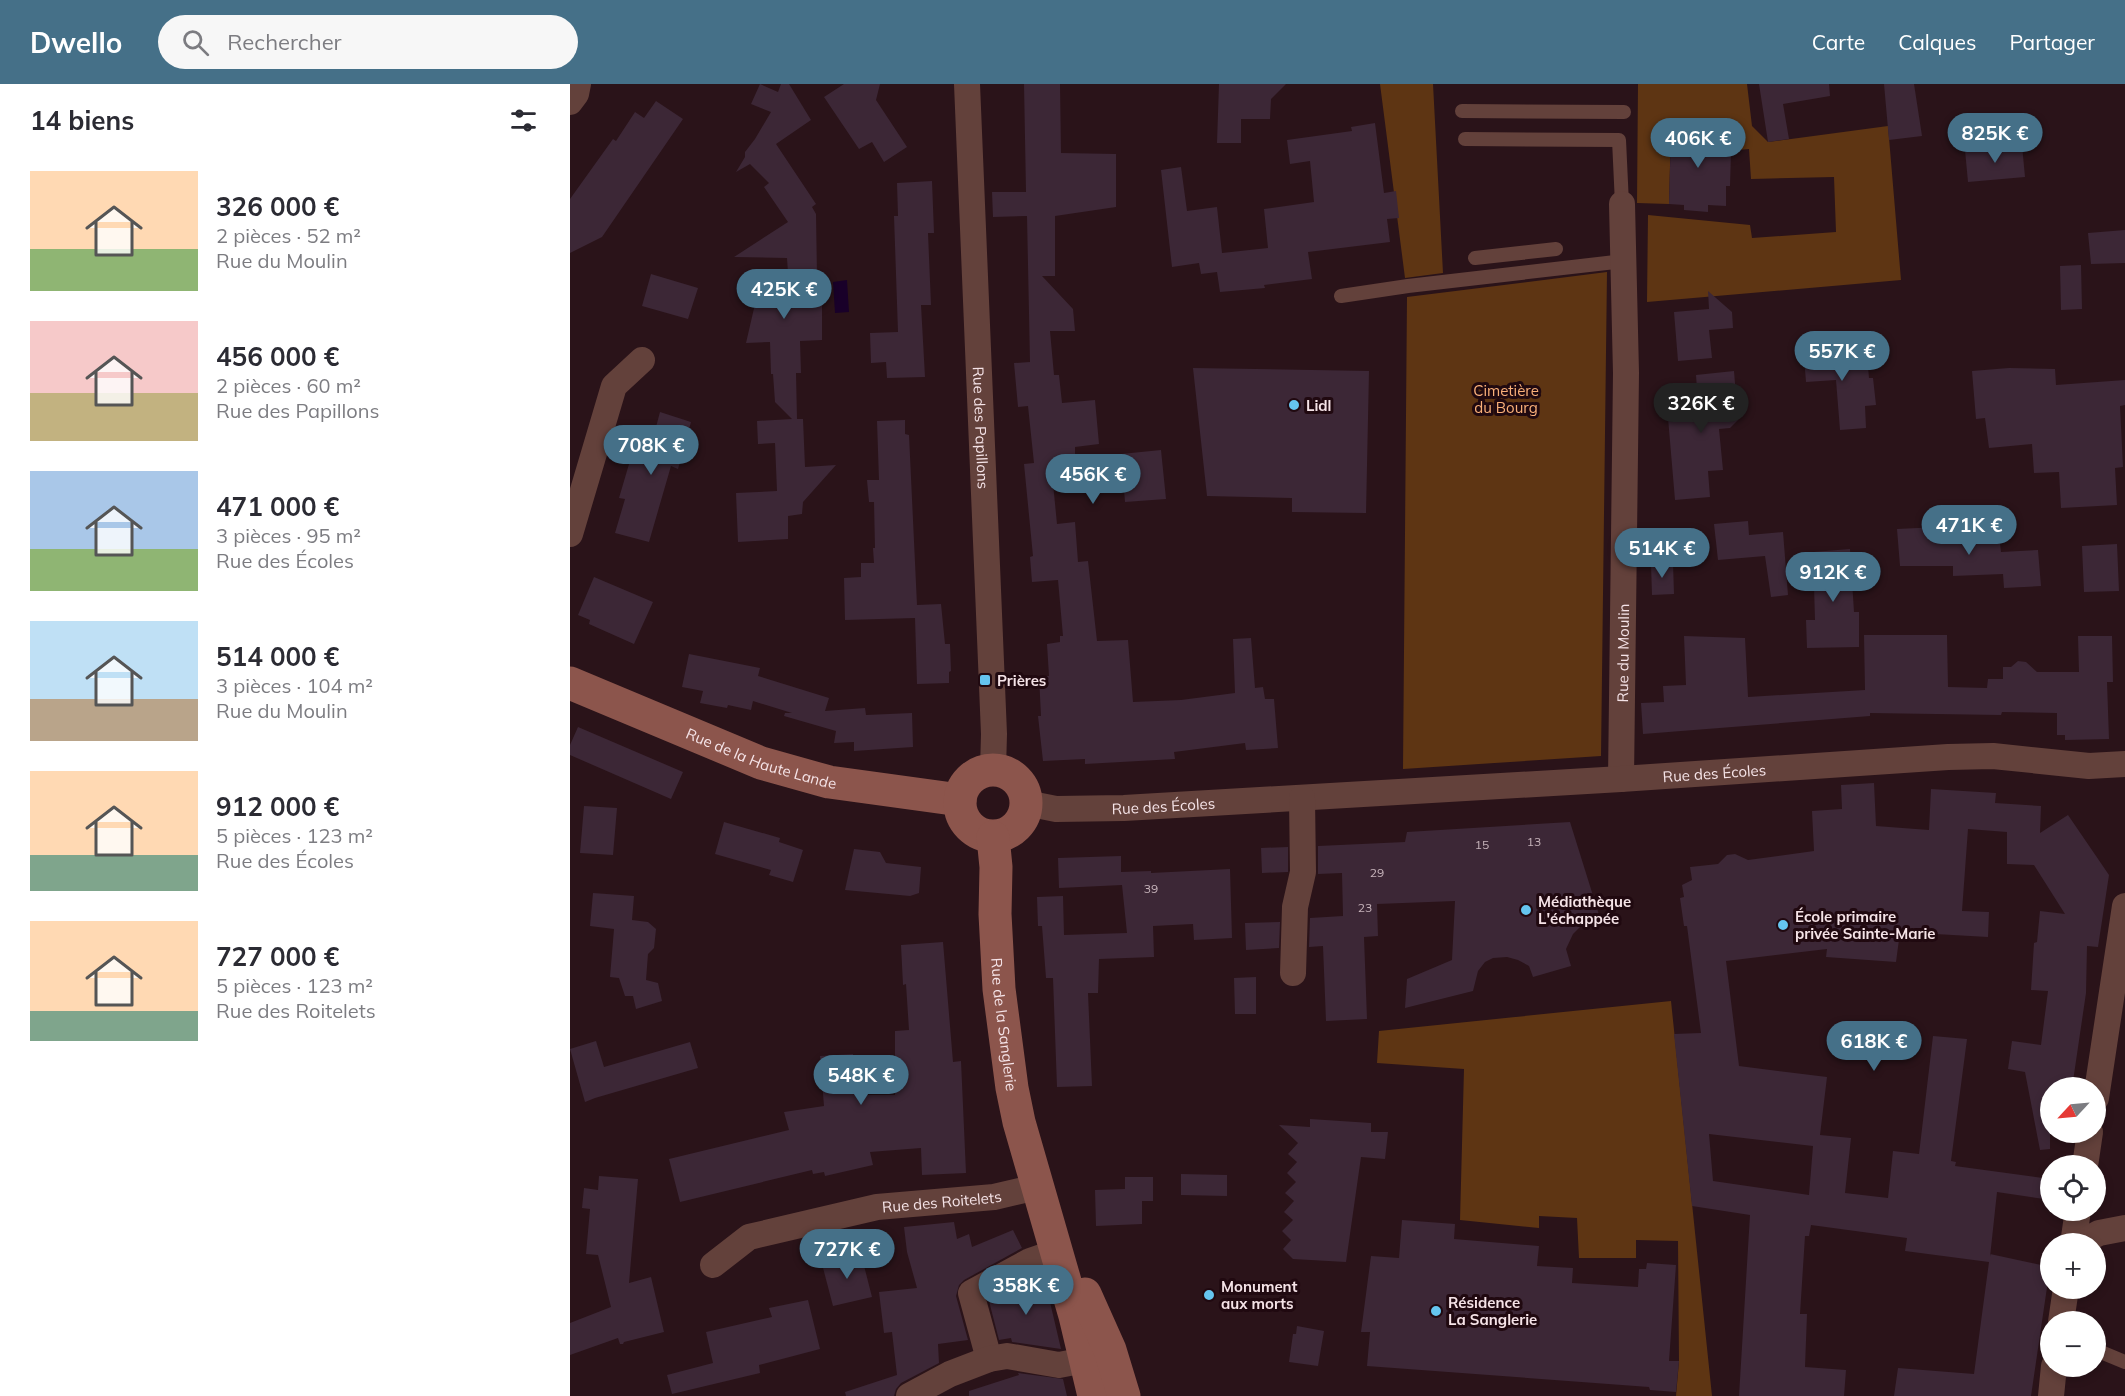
<!DOCTYPE html>
<html lang="fr">
<head>
<meta charset="utf-8">
<style>
	body { margin:0; font-family:Mulish,sans-serif; background:#f7f7f7; color:#2b2b33; height:100vh; display:flex; flex-direction:column; font-size:22px; white-space:nowrap }
	* { box-sizing:border-box; margin:0 }
	p { font-size:20px; color:#7c7c81 }
	.icon { flex:none; width:33px; height:33px; fill:none; stroke:currentColor; stroke-width:2; stroke-linecap:round; stroke-linejoin:round }
	.map { position:relative; flex:1; overflow:hidden }
	.sheet { display:flex; flex-direction:column; background:#fff; width:570px }
	.sheet>* { flex:none }
	.needle { width:39px; rotate:244deg }
	.controls { position:absolute; left:1470px; top:993px; display:grid; gap:12px }
	.controls a { display:grid; place-items:center; width:66px; height:66px; border-radius:50%; background:#fff; box-shadow:0 3px 9px #0003; font-size:30px }
	.price { position:absolute; translate:-50% -51px; padding:0 14px; border-radius:21px; background:#457088; color:#fff; font-size:20px; line-height:39px; filter:drop-shadow(0 2px 3px #0008) }
	.price::after { content:''; position:absolute; left:50%; top:36px; width:18px; height:14px; margin-left:-9px; background:inherit; clip-path:polygon(0 0,100% 0,50% 100%) }
	.price.on { background:#222; color:#fff }
	ul { padding:0; list-style:none }
	li { display:flex; align-items:center; gap:18px; height:150px; padding:0 30px }
	li span { display:grid; place-items:center; flex:none; width:168px; height:120px; border-radius:0px; color:#555 }
	li>.icon { margin-inline-start:auto }
	span .icon { width:72px; height:72px; fill:#fffc; stroke-width:1 }
	li b { font-size:26px }
	h2 { display:flex; justify-content:space-between; align-items:center; height:72px; padding:0 30px; font-size:26px }
	header { display:flex; align-items:center; gap:36px; box-sizing:border-box; height:84px; padding:0 30px; background:#457088; color:#fff }
	header strong { font-size:28px }
	nav { display:flex; gap:33px; margin-inline-start:auto; font-size:21px }
	.search { width:420px; height:54px; background:#f7f7f7; display:flex; align-items:center; gap:15px; box-sizing:border-box; padding:0 21px; border-radius:33px; color:#7c7c81; font-size:22px }
	main { display:flex; flex:1; min-height:0 }
	.map>svg:first-child { display:block }
</style>
</head>
<body>
<header>
<strong>Dwello</strong>
<div class="search"><svg class="icon" aria-label="search" viewBox="0 0 24 24"><circle cx="10" cy="10" r="6"/><path d="M15 15l6 6"/></svg>Rechercher</div>
<nav><a>Carte</a><a>Calques</a><a>Partager</a></nav>
</header>
<main>
<section class="sheet">
<h2>14 biens<svg class="icon" aria-label="filters" viewBox="0 0 24 24"><path d="M4 7h16M4 17h16"/><circle cx="9" cy="7" r="2"/><circle cx="15" cy="17" r="2"/></svg></h2>
<ul>
<li><span style="background:linear-gradient(#ffd9b3 65%,#8fb573 0)"><svg class="icon" aria-label="home" viewBox="0 0 24 24"><path d="M3 11l9-7 9 7M6 9v11h12V9"/></svg></span><div><b>326 000 €</b><p>2 pièces · 52 m²</p><p>Rue du Moulin</p></div></li>
<li><span style="background:linear-gradient(#f6c9c9 60%,#c2b280 0)"><svg class="icon" aria-label="home" viewBox="0 0 24 24"><path d="M3 11l9-7 9 7M6 9v11h12V9"/></svg></span><div><b>456 000 €</b><p>2 pièces · 60 m²</p><p>Rue des Papillons</p></div></li>
<li><span style="background:linear-gradient(#a9c7e8 65%,#8fb573 0)"><svg class="icon" aria-label="home" viewBox="0 0 24 24"><path d="M3 11l9-7 9 7M6 9v11h12V9"/></svg></span><div><b>471 000 €</b><p>3 pièces · 95 m²</p><p>Rue des Écoles</p></div></li>
<li><span style="background:linear-gradient(#bfe0f5 65%,#b9a48a 0)"><svg class="icon" aria-label="home" viewBox="0 0 24 24"><path d="M3 11l9-7 9 7M6 9v11h12V9"/></svg></span><div><b>514 000 €</b><p>3 pièces · 104 m²</p><p>Rue du Moulin</p></div></li>
<li><span style="background:linear-gradient(#ffd9b3 70%,#7fa58c 0)"><svg class="icon" aria-label="home" viewBox="0 0 24 24"><path d="M3 11l9-7 9 7M6 9v11h12V9"/></svg></span><div><b>912 000 €</b><p>5 pièces · 123 m²</p><p>Rue des Écoles</p></div></li>
<li><span style="background:linear-gradient(#ffd9b3 75%,#7fa58c 0)"><svg class="icon" aria-label="home" viewBox="0 0 24 24"><path d="M3 11l9-7 9 7M6 9v11h12V9"/></svg></span><div><b>727 000 €</b><p>5 pièces · 123 m²</p><p>Rue des Roitelets</p></div></li>
</ul>
</section>
<div class="map">
<svg width="1555" height="1312" viewBox="0 0 1555 1312">
	<rect width="100%" height="100%" fill="#2a1319"/>
	<path fill="#5e3513" d="M 810,0 L 863,0 L 873,189 L 835,194 Z
		M 1068,0 L 1177,0 L 1182,42 L 1198,58 L 1318,42 L 1331,196 L 1077,218 L 1078,131 L 1180,141 L 1182,154 L 1266,148 L 1264,93 L 1181,95 L 1179,65 L 1147,68 L 1151,45 L 1101,43 L 1099,120 L 1067,119 Z
		M 1037,188 L 1031,672 L 833,685 L 837,213 Z
		M 1101,917 L 1142,1312 L 1106,1312 L 1109,1277 L 1108,1157 L 1066,1156 L 1066,1174 L 1009,1174 L 1007,1134 L 969,1132 L 969,1144 L 890,1136 L 894,985 L 807,979 L 809,947 Z"/>
	<path fill="#190029" d="M 277,196 L 279,228 L 265,229 L 263,198 Z"/>
	<path fill="#3c2736" fill-rule="evenodd" d="M 190,0 L 208,8 L 211,0 L 219,0 L 241,36 L 206,60 L 246,120 L 242,123 L 246,130 L 247,192 L 252,193 L 252,256 L 230,257 L 231,289 L 226,289 L 227,335 L 233,335 L 235,383 L 266,381 L 233,418 L 232,430 L 218,432 L 218,455 L 168,458 L 166,409 L 207,407 L 205,359 L 188,360 L 187,337 L 222,335 L 205,318 L 203,290 L 201,290 L 200,258 L 176,259 L 185,220 L 220,219 L 217,174 L 164,173 L 218,138 L 194,103 L 199,99 L 180,80 L 166,88 L 175,73 L 175,68 L 185,55 L 201,28 L 181,20 Z
		M 274,0 L 310,0 L 306,16 L 337,63 L 314,78 L 302,58 L 289,65 L 254,13 Z
		M 454,0 L 490,0 L 491,69 L 546,70 L 546,123 L 485,132 L 485,192 L 472,192 L 503,225 L 505,247 L 480,247 L 484,291 L 489,291 L 492,319 L 525,316 L 529,360 L 505,363 L 505,386 L 482,389 L 487,440 L 505,438 L 508,478 L 518,477 L 527,557 L 558,556 L 563,618 L 611,616 L 665,609 L 663,555 L 681,554 L 685,604 L 693,603 L 695,615 L 704,615 L 708,664 L 676,666 L 675,659 L 604,668 L 605,675 L 515,680 L 515,675 L 473,677 L 468,632 L 471,632 L 469,592 L 479,592 L 477,560 L 490,558 L 490,552 L 493,552 L 488,496 L 462,498 L 460,473 L 463,472 L 454,380 L 464,379 L 458,322 L 448,323 L 444,279 L 460,278 L 457,132 L 423,133 L 422,108 L 456,108 Z
		M 649,0 L 716,0 L 701,15 L 700,35 L 671,35 L 671,59 L 647,59 Z
		M 1189,0 L 1259,0 L 1260,12 L 1213,20 L 1219,55 L 1198,58 Z
		M 1314,0 L 1344,0 L 1352,52 L 1319,56 Z
		M 86,17 L 113,35 L 32,153 L 0,169 L 0,115 L 43,55 L 46,57 L 65,28 L 74,34 Z
		M 805,39 L 814,109 L 826,107 L 829,134 L 817,135 L 820,158 L 738,168 L 742,195 L 694,201 L 695,204 L 650,208 L 647,188 L 631,190 L 629,179 L 602,183 L 591,86 L 611,83 L 617,127 L 647,123 L 652,169 L 698,164 L 694,125 L 744,118 L 740,77 L 720,80 L 717,56 L 782,47 L 781,43 Z
		M 1114,43 L 1151,45 L 1150,68 L 1161,68 L 1160,102 L 1156,102 L 1156,122 L 1138,121 L 1138,128 L 1114,126 L 1114,121 L 1099,120 L 1101,47 L 1114,47 Z
		M 1452,61 L 1455,93 L 1398,98 L 1395,66 Z
		M 362,97 L 364,149 L 358,149 L 361,221 L 351,221 L 355,293 L 317,294 L 316,278 L 301,279 L 300,249 L 328,248 L 324,132 L 328,132 L 327,99 Z
		M 1555,146 L 1555,179 L 1521,180 L 1518,149 Z
		M 1511,181 L 1512,225 L 1491,226 L 1490,182 Z
		M 81,190 L 128,204 L 118,235 L 72,222 Z
		M 1138,207 L 1162,228 L 1163,244 L 1139,246 L 1142,274 L 1108,277 L 1104,228 L 1139,225 Z
		M 1266,258 L 1267,275 L 1297,272 L 1299,294 L 1303,294 L 1306,321 L 1295,322 L 1296,344 L 1270,346 L 1266,296 L 1236,298 L 1233,261 Z
		M 623,284 L 799,287 L 796,429 L 722,428 L 722,414 L 637,412 Z
		M 1439,284 L 1485,285 L 1486,301 L 1555,296 L 1555,321 L 1550,322 L 1553,383 L 1545,384 L 1547,421 L 1491,424 L 1489,388 L 1464,389 L 1462,360 L 1419,364 L 1415,334 L 1406,335 L 1402,287 Z
		M 1164,287 L 1168,336 L 1160,344 L 1149,345 L 1153,386 L 1138,387 L 1140,413 L 1105,416 L 1097,322 L 1128,319 L 1126,291 Z
		M 90,328 L 121,338 L 108,385 L 101,382 L 79,458 L 45,449 L 55,415 L 49,414 L 67,353 L 82,358 Z
		M 335,336 L 335,350 L 339,351 L 347,521 L 371,520 L 375,560 L 380,560 L 381,587 L 379,588 L 379,599 L 347,600 L 345,534 L 275,536 L 274,494 L 291,493 L 291,479 L 304,479 L 303,464 L 305,464 L 304,418 L 299,418 L 297,396 L 309,396 L 307,337 Z
		M 591,366 L 596,415 L 555,418 L 551,370 Z
		M 1178,437 L 1179,451 L 1213,448 L 1218,511 L 1201,513 L 1195,472 L 1148,476 L 1144,440 Z
		M 1369,443 L 1370,454 L 1429,451 L 1431,468 L 1468,466 L 1471,502 L 1434,504 L 1433,490 L 1383,492 L 1383,482 L 1330,482 L 1327,445 Z
		M 1547,460 L 1549,507 L 1514,508 L 1512,462 Z
		M 1280,465 L 1284,528 L 1289,528 L 1289,563 L 1237,564 L 1236,536 L 1245,536 L 1243,468 Z
		M 1103,479 L 1104,510 L 1082,511 L 1081,480 Z
		M 24,493 L 83,518 L 64,560 L 19,540 L 20,536 L 8,531 Z
		M 1294,551 L 1377,551 L 1378,603 L 1417,604 L 1418,595 L 1433,595 L 1433,583 L 1441,583 L 1448,577 L 1456,578 L 1467,588 L 1509,588 L 1508,552 L 1542,552 L 1543,598 L 1537,598 L 1539,655 L 1495,656 L 1495,651 L 1487,651 L 1487,629 L 1432,628 L 1431,631 L 1300,629 L 1300,632 L 1073,650 L 1071,619 L 1094,618 L 1093,602 L 1116,601 L 1114,552 L 1175,554 L 1178,613 L 1295,606 Z
		M 119,570 L 190,584 L 188,592 L 259,614 L 255,627 L 295,624 L 296,631 L 342,629 L 343,663 L 284,667 L 284,658 L 264,659 L 266,647 L 214,632 L 215,629 L 222,629 L 183,617 L 181,626 L 158,621 L 157,624 L 130,619 L 133,607 L 112,603 Z
		M 8,643 L 113,688 L 101,715 L 0,671 L 0,661 Z
		M 1304,699 L 1306,742 L 1359,746 L 1361,705 L 1426,709 L 1425,719 L 1471,722 L 1470,749 L 1498,731 L 1539,791 L 1528,863 L 1517,862 L 1516,909 L 1502,1004 L 1480,1004 L 1480,1065 L 1470,1066 L 1455,988 L 1438,985 L 1442,957 L 1471,961 L 1478,907 L 1461,906 L 1464,859 L 1467,858 L 1470,827 L 1495,830 L 1464,781 L 1437,780 L 1437,748 L 1398,745 L 1392,827 L 1419,828 L 1418,853 L 1330,848 L 1326,878 L 1256,873 L 1257,865 L 1156,877 L 1169,982 L 1257,993 L 1250,1051 L 1281,1054 L 1275,1109 L 1318,1114 L 1323,1067 L 1349,1070 L 1363,952 L 1397,955 L 1381,1077 L 1386,1078 L 1385,1082 L 1480,1095 L 1480,1116 L 1427,1108 L 1420,1173 L 1420,1170 L 1480,1183 L 1461,1312 L 1324,1312 L 1328,1284 L 1404,1290 L 1419,1178 L 1335,1167 L 1337,1154 L 1241,1141 L 1239,1152 L 1235,1152 L 1230,1230 L 1237,1230 L 1235,1283 L 1276,1286 L 1274,1312 L 1169,1312 L 1180,1131 L 1122,1122 L 1104,950 L 1131,949 L 1117,842 L 1114,842 L 1110,814 L 1114,813 L 1112,801 L 1122,796 L 1120,783 L 1148,780 L 1157,771 L 1165,770 L 1178,776 L 1244,767 L 1242,727 L 1272,725 L 1271,701 ZM 1139,1050 L 1243,1062 L 1239,1111 L 1143,1097 Z
		M 14,722 L 47,724 L 43,771 L 10,769 Z
		M 154,738 L 210,754 L 209,758 L 233,766 L 223,798 L 199,791 L 201,786 L 145,770 Z
		M 1000,738 L 1030,834 L 1011,842 L 1003,850 L 996,865 L 1001,882 L 963,893 L 959,882 L 948,876 L 937,873 L 923,874 L 915,878 L 908,887 L 903,907 L 835,924 L 837,895 L 882,876 L 885,817 L 807,820 L 808,852 L 794,853 L 797,935 L 756,937 L 753,862 L 739,863 L 740,834 L 773,832 L 772,789 L 748,790 L 748,762 L 835,758 L 837,748 Z
		M 718,763 L 718,788 L 692,789 L 691,764 Z
		M 284,765 L 310,768 L 316,779 L 351,783 L 349,809 L 340,812 L 275,806 Z
		M 551,772 L 551,788 L 581,787 L 581,789 L 660,785 L 662,854 L 624,856 L 623,840 L 583,842 L 584,873 L 529,875 L 528,909 L 518,909 L 522,1002 L 487,1003 L 483,894 L 476,894 L 472,842 L 468,842 L 467,813 L 493,812 L 494,851 L 557,849 L 552,801 L 489,804 L 488,774 Z
		M 23,809 L 64,812 L 62,836 L 78,838 L 86,845 L 84,864 L 78,870 L 76,896 L 88,899 L 92,917 L 66,925 L 63,912 L 55,912 L 49,894 L 40,893 L 44,845 L 20,842 Z
		M 710,838 L 709,864 L 676,866 L 675,839 Z
		M 373,858 L 383,978 L 391,977 L 396,1089 L 352,1091 L 351,1064 L 300,1068 L 303,1081 L 255,1092 L 254,1088 L 243,1090 L 242,1086 L 110,1118 L 99,1075 L 219,1046 L 214,1028 L 254,1022 L 250,972 L 283,970 L 286,1011 L 325,1011 L 325,947 L 339,946 L 336,900 L 333,901 L 331,861 Z
		M 686,893 L 686,930 L 665,930 L 664,894 Z
		M 26,957 L 34,983 L 120,958 L 128,984 L 25,1014 L 15,1018 L 0,965 Z
		M 740,1035 L 801,1039 L 801,1048 L 818,1048 L 815,1075 L 791,1073 L 776,1178 L 723,1175 L 713,1165 L 721,1156 L 712,1147 L 723,1136 L 714,1128 L 724,1117 L 715,1109 L 726,1098 L 717,1089 L 727,1078 L 718,1070 L 728,1059 L 709,1041 L 740,1043 Z
		M 611,1090 L 657,1091 L 657,1112 L 611,1111 Z
		M 29,1092 L 68,1095 L 59,1199 L 81,1193 L 94,1248 L 54,1258 L 53,1260 L 50,1260 L 48,1254 L 0,1271 L 0,1239 L 41,1223 L 28,1171 L 16,1170 L 20,1125 L 12,1124 L 14,1104 L 28,1106 Z
		M 555,1093 L 583,1093 L 583,1117 L 572,1117 L 572,1140 L 526,1142 L 525,1106 L 555,1105 Z
		M 832,1136 L 885,1140 L 884,1155 L 969,1162 L 967,1182 L 1003,1184 L 1002,1199 L 1068,1203 L 1069,1185 L 1076,1185 L 1077,1179 L 1106,1181 L 1099,1277 L 1109,1277 L 1106,1308 L 1080,1306 L 1079,1303 L 797,1282 L 800,1248 L 791,1248 L 801,1172 L 829,1174 Z
		M 384,1138 L 387,1155 L 399,1150 L 402,1163 L 443,1146 L 452,1164 L 394,1196 L 389,1201 L 386,1212 L 398,1256 L 368,1260 L 369,1279 L 331,1299 L 326,1305 L 324,1312 L 276,1312 L 275,1308 L 327,1291 L 322,1248 L 314,1249 L 309,1208 L 347,1204 L 337,1168 L 334,1143 Z
		M 291,1170 L 302,1213 L 263,1222 L 252,1180 Z
		M 464,1192 L 469,1203 L 476,1201 L 491,1265 L 442,1258 L 441,1254 L 429,1256 L 419,1217 Z
		M 238,1216 L 250,1265 L 189,1281 L 190,1289 L 102,1310 L 97,1291 L 143,1279 L 136,1248 L 202,1233 L 199,1224 Z
		M 727,1242 L 754,1247 L 748,1282 L 719,1278 L 723,1250 L 726,1250 Z
		M 448,1289 L 493,1295 L 497,1312 L 399,1312 L 399,1307 L 449,1291 Z"/>
	<g fill="none" stroke-linecap="round" stroke-linejoin="round">
		<path stroke="#63413b" stroke-width="14" d="M 892,27 L 1054,28
			M 895,55 L 1049,56 L 1052,120
			M 905,174 L 986,165
			M 771,212 L 838,202 L 1054,177
			M 1526,1266 L 1555,1278"/>
		<g stroke="#63413b" stroke-width="26">
			<path id="s1" d="M 397,0 L 424,650 L 423,686"/>
			<path d="M 0,18 L 6,10 L 8,0"/>
			<path d="M 0,450 L 44,302 L 72,276"/>
			<path id="s2" d="M 1051,695 L 1056,289 L 1052,120"/>
			<path id="s3" d="M 456,719 L 486,725 L 554,724 L 1051,695 L 1378,673 L 1423,672 L 1519,682 L 1555,680"/>
			<path d="M 723,889 L 725,823 L 733,788 L 732,714"/>
			<path d="M 1526,1014 L 1555,822"/>
			<path d="M 1515,1082 L 1520,1048"/>
			<path d="M 1503,1160 L 1508,1126"/>
			<path d="M 1508,1160 L 1529,1149 L 1555,1144"/>
			<path id="s4" d="M 143,1181 L 179,1153 L 307,1123 L 424,1113 L 467,1103"/>
			<path d="M 1491,1238 L 1496,1204"/>
			<path d="M 419,1275 L 401,1209 L 460,1177 L 486,1168"/>
			<path d="M 339,1312 L 380,1290 L 419,1275 L 437,1272 L 489,1281 L 515,1276"/>
			<path d="M 1481,1312 L 1484,1282"/>
		</g>
		<g stroke="#8c554c" stroke-width="33">
			<path id="s5" d="M 0,599 L 191,679 L 259,698 L 390,716"/>
			<circle cx="423" cy="719" r="33"/>
			<path id="s6" d="M 423,753 L 426,783 L 425,830 L 429,905 L 442,1004 L 449,1038 L 505,1232 L 524,1312"/>
			<path d="M 515,1210 L 540,1266 L 554,1312"/>
		</g>
	</g>
	<g fill="#65c5ef" stroke="#200910" stroke-width="2">
		<circle cx="724" cy="321" r="6"/>
		<rect x="409" y="590" width="12" height="12" rx="3"/>
		<circle cx="956" cy="826" r="6"/>
		<circle cx="1213" cy="841" r="6"/>
		<circle cx="639" cy="1211" r="6"/>
		<circle cx="866" cy="1227" r="6"/>
	</g>
	<g text-anchor="middle" dominant-baseline="central" stroke-width="6" stroke-linejoin="round" paint-order="stroke">
		<g font-size="12" fill="#c7b4bb">
			<text x="964" y="757">13</text>
			<text x="912" y="760">15</text>
			<text x="807" y="788">29</text>
			<text x="581" y="804">39</text>
			<text x="795" y="823">23</text>
		</g>
		<g font-size="15" fill="#fab079" stroke="#200910">
			<text x="936" y="306">Cimetière<tspan x="936" dy="17">du Bourg</tspan></text>
		</g>
		<g font-size="15" font-weight="bold" fill="#f5e3e7" stroke="#200910" text-anchor="start">
			<text x="736" y="321">Lidl</text>
			<text x="427" y="596">Prières</text>
			<text x="968" y="817">Médiathèque<tspan x="968" dy="17">L'échappée</tspan></text>
			<text x="1225" y="832">École primaire<tspan x="1225" dy="17">privée Sainte-Marie</tspan></text>
			<text x="651" y="1202">Monument<tspan x="651" dy="17">aux morts</tspan></text>
			<text x="878" y="1218">Résidence<tspan x="878" dy="17">La Sanglerie</tspan></text>
		</g>
		<g font-size="15" fill="#f5e3e7" stroke="#200910">
			<text stroke="none"><textPath href="#s1" startOffset="344">Rue des Papillons</textPath></text>
			<text stroke="none"><textPath href="#s2" startOffset="126">Rue du Moulin</textPath></text>
			<text stroke="none"><textPath href="#s5" startOffset="206">Rue de la Haute Lande</textPath></text>
			<text stroke="none"><textPath href="#s3" startOffset="690">Rue des Écoles</textPath></text>
			<text stroke="none"><textPath href="#s3" startOffset="138">Rue des Écoles</textPath></text>
			<text stroke="none"><textPath href="#s6" startOffset="188">Rue de la Sanglerie</textPath></text>
			<text stroke="none"><textPath href="#s4" startOffset="242">Rue des Roitelets</textPath></text>
		</g>
	</g>
</svg>
<div class="controls">
<a><svg class="needle" viewBox="-14 -14 28 28"><path d="M0-13l5 13h-10z" fill="#e53935"/><path d="M0 13l5-13h-10z" fill="#7c7c81"/></svg></a>
<a><svg class="icon" aria-label="locate" viewBox="0 0 24 24"><circle cx="12" cy="12" r="6"/><path d="M12 2v4M12 18v4M2 12h4M18 12h4"/></svg></a>
<a>+</a>
<a>−</a>
</div>
<b class="price" style="left:1425px;top:80px">825K €</b>
<b class="price" style="left:1128px;top:85px">406K €</b>
<b class="price" style="left:214px;top:236px">425K €</b>
<b class="price" style="left:1272px;top:298px">557K €</b>
<b class="price on" style="left:1131px;top:350px">326K €</b>
<b class="price" style="left:81px;top:392px">708K €</b>
<b class="price" style="left:523px;top:421px">456K €</b>
<b class="price" style="left:1399px;top:472px">471K €</b>
<b class="price" style="left:1092px;top:495px">514K €</b>
<b class="price" style="left:1263px;top:519px">912K €</b>
<b class="price" style="left:1304px;top:988px">618K €</b>
<b class="price" style="left:291px;top:1022px">548K €</b>
<b class="price" style="left:277px;top:1196px">727K €</b>
<b class="price" style="left:456px;top:1232px">358K €</b>
</div>
</main>
</body>
</html>
